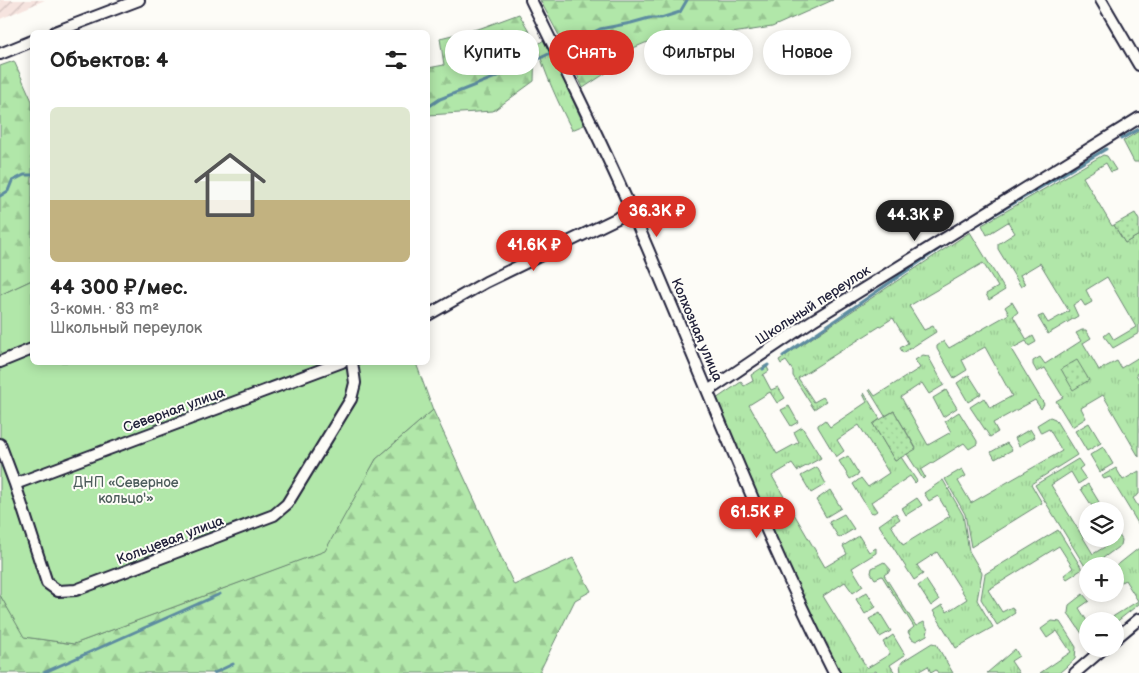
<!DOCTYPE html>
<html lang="ru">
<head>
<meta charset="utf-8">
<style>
	body { margin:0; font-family:"Balsamiq Sans",sans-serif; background:#f6f6f6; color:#222; height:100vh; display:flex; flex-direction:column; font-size:19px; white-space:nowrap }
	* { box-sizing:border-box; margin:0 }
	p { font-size:16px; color:#767676 }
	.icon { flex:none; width:28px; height:28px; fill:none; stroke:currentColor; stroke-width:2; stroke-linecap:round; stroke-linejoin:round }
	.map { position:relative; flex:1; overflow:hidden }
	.details { position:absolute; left:30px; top:30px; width:400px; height:335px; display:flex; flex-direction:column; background:#fff; border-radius:8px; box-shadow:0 2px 12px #0003 }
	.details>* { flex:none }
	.banner { position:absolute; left:445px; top:30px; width:475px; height:45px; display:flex; gap:10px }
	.tools { position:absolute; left:1079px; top:502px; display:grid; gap:10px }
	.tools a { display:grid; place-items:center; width:45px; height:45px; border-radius:50%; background:#fff; box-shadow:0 2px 12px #0003; font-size:25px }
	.price { position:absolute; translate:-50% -42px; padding:0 11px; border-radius:18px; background:#d93025; color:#fff; font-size:16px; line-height:32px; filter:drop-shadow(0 1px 2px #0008) }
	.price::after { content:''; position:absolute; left:50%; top:30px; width:15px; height:11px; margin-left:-8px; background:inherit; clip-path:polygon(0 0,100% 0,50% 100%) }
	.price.on { background:#222; color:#fff }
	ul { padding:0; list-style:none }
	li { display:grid; align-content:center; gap:10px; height:265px; padding:0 20px }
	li+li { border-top:1px solid #e0e0e0 }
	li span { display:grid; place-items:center; height:155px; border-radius:8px; color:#555 }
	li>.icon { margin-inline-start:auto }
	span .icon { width:90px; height:90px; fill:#fffc; stroke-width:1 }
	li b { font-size:21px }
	h2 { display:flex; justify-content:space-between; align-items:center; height:60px; padding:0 20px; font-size:21px }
	.chip { padding:0 18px; border-radius:22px; background:#fff; box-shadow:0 2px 12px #0003; font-size:18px; line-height:45px }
	.chip.on { background:#d93025; color:#fff }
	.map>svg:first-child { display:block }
</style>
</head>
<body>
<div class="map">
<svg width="1139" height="673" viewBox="0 0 1139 673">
	<defs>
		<pattern id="industrial-furrows" width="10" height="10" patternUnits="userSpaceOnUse" patternTransform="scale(1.25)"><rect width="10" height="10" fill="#f6e4df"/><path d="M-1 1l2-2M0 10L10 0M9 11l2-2" fill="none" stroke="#d3c3c0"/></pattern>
		<pattern id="grass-tufts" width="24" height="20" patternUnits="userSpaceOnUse" patternTransform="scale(1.25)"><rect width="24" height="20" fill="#b1e7a9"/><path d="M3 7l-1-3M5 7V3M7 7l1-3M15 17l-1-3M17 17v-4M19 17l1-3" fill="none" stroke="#98c692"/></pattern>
		<pattern id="forest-firs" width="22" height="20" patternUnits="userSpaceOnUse" patternTransform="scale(1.25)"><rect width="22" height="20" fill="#b1e7a9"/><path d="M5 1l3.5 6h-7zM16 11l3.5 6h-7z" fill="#98c692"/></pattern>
		<pattern id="park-dots" width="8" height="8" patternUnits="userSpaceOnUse" patternTransform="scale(1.25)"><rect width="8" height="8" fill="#b1e7a9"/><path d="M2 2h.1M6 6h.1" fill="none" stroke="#98c692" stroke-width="1.8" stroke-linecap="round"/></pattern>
	</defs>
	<rect width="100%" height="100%" fill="#fdfcf7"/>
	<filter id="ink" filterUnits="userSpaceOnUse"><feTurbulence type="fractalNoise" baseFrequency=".02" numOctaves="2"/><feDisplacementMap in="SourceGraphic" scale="10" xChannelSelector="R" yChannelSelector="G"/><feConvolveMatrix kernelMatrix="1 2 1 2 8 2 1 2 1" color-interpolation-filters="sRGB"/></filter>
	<g filter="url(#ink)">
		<path fill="url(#industrial-furrows)" d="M 0,0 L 45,0 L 0,19 Z"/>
		<path fill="url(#grass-tufts)" stroke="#6a8472" d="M 545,39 L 584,125 L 572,130 C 558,102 545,75 537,45 Z
			M 1139,131 L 1139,162 L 1134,162 L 1123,141 Z
			M 1103,155 L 1107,156 L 1116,170 L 1111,172 L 1106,163 L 1083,177 L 1112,226 L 1114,225 L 1125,243 L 1139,235 L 1139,333 L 1113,348 L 1104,336 L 1109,332 L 1114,340 L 1136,327 L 1107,277 L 1086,290 L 1092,302 L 1085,306 L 1081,300 L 1073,305 L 1078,316 L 1048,334 L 1038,317 L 1043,315 L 1048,323 L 1069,311 L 1040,263 L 1020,275 L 1025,284 L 1021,287 L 998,249 L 998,244 L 1015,233 L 1008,222 L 987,235 L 982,225 Z
			M 970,232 L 1005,290 L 989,300 L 986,294 L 998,287 L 983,263 L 909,306 L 924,330 L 933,326 L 936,332 L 903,353 L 900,348 L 908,343 L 893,318 L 798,378 L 814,402 L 823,397 L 826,401 L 814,409 L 793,376 L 793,371 L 786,361 L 781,364 L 779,360 Z
			M 1012,302 L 1018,312 L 1013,316 L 1027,340 L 1033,336 L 1036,342 L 1029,346 L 1026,341 L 1011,349 L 1044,404 L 1041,409 L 1035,400 L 993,423 L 998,432 L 990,437 L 970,407 L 984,398 L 990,408 L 1012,396 L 985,347 L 962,360 L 967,370 L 954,378 L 937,349 L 937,346 L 944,341 L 949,348 L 1009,314 L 1005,307 Z
			M 1082,330 L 1086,330 L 1091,338 L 1083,343 L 1099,370 L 1117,361 L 1121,368 L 1139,357 L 1139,372 L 1136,374 L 1139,380 L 1139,457 L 1103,395 L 1081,408 L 1086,418 L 1072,427 L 1056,401 L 1063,397 L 1045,368 L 1037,372 L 1033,365 L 1033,361 L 1040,357 L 1045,364 L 1081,341 L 1076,333 Z
			M 923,355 L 928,356 L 944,385 L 929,394 L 922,383 L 901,397 L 928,445 L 951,432 L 945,421 L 959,412 L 977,441 L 977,444 L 969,449 L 964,443 L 921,470 L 925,477 L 923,479 L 907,454 L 916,448 L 894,411 L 885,416 L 869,390 L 870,389 L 875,396 L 920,368 L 915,360 Z
			M 766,365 L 769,371 L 763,375 L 771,390 L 778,387 L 785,398 L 777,403 L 770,392 L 749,405 L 777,454 L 799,442 L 794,432 L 802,427 L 821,458 L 797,471 L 792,464 L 772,476 L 825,567 L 847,554 L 843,546 L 859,536 L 869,552 L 876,548 L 876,553 L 852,568 L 863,586 L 853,593 L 845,582 L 823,596 L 867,668 L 890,654 L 883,642 L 893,635 L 905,655 L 890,665 L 895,673 L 877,673 L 876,671 L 872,673 L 839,673 L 785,558 L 716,399 L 741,382 L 744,386 L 753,381 L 751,375 Z
			M 969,375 L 981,394 L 968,402 L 957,383 Z
			M 946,390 L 957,408 L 943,417 L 933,398 Z
			M 864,393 L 880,419 L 873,424 L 895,461 L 901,457 L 917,481 L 915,483 L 910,476 L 871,502 L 877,511 L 874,513 L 870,512 L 853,484 L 861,478 L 868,487 L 889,473 L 859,425 L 837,440 L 844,451 L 836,457 L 818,427 L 818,425 L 825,420 L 830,427 L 867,402 L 863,394 Z
			M 789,406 L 798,422 L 791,426 L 781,410 Z
			M 1050,417 L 1055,419 L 1077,455 L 1031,484 L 1042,503 L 971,547 L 965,514 L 945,479 L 962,469 L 966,476 L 958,481 L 971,503 L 1062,451 L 1049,429 L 1041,433 L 1037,425 Z
			M 1089,423 L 1101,443 L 1087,451 L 1075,431 Z
			M 1030,429 L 1035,437 L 1019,446 L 1015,438 Z
			M 1007,443 L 1012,450 L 995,459 L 991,452 Z
			M 1103,447 L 1113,464 L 1100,472 L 1090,455 Z
			M 848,456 L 859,474 L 850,479 L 839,461 Z
			M 1078,459 L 1083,466 L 1079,469 L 1086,479 L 1078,484 L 1071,472 L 1051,485 L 1093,554 L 1113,542 L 1112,539 L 1115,539 L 1115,529 L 1122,540 L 1121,545 L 1092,566 L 1088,566 L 1087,568 L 1086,568 L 1035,485 Z
			M 817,467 L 826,484 L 811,493 L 801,476 Z
			M 1116,468 L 1123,480 L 1139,471 L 1139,494 L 1133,498 L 1139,508 L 1139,525 L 1110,477 L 1104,479 L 1102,476 Z
			M 943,480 L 963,515 L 969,551 L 982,573 L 977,600 L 993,627 L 956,648 L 933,611 L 942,605 L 947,612 L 967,599 L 937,552 L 917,565 L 923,574 L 914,580 L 879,525 L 896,513 L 900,519 L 891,525 L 903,545 L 950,516 L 938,496 L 929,501 L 924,493 Z
			M 1088,484 L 1099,502 L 1092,506 L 1081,489 Z
			M 830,490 L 841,508 L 826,517 L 816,500 Z
			M 917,498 L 922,505 L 906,515 L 902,508 Z
			M 844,514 L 854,529 L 839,538 L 829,522 Z
			M 1058,530 L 1081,567 L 1081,570 L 1067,579 L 1064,575 L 1073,568 L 1059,546 L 988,590 L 1002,612 L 1012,607 L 1015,613 L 997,625 L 981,599 L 985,574 Z
			M 1139,548 L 1139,604 L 1115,623 L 1115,621 L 1106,621 L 1138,601 L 1125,580 L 1115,585 L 1115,567 Z
			M 884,562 L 891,570 L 884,575 L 916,626 L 924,622 L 928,630 L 927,635 L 916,641 L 912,639 L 908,632 L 914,627 L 882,576 L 875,579 L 871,573 L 872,568 Z
			M 926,580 L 939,600 L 931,606 L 918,586 Z
			M 867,592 L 876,607 L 865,614 L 856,599 Z
			M 1083,594 L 1089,601 L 1079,608 L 1087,621 L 1087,641 L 1068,613 L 1069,605 Z
			M 880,613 L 891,631 L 880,637 L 869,619 Z
			M 1052,621 L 1060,622 L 1076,647 L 1075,659 L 1059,673 L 1040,673 L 1071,652 L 1057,631 L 1047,638 L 1041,629 Z
			M 932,643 L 936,644 L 953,673 L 938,673 L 936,670 L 931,673 L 928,666 L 916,673 L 901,673 L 900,665 L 903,661 Z
			M 1015,649 L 1019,656 L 1011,661 L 1019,673 L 987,673 Z"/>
		<path fill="url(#forest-firs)" stroke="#6a8472" d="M 540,0 L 833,0 L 772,27 L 719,35 L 681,35 L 645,43 L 617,55 L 606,73 L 583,88 L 564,45 Z
			M 519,14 L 535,41 L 534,81 L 493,111 L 428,115 L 428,68 L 444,65 L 440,38 L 481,28 Z
			M 14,61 L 32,101 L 32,280 L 0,295 L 0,66 Z
			M 433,410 L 514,585 L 573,558 L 591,591 L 575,600 L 539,673 L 0,673 L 0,595 L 25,637 L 74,644 L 324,551 L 376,459 Z"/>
		<path fill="url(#park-dots)" stroke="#6a8472" d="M 1135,213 L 1139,220 L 1139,235 L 1125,243 L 1114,225 Z
			M 1077,360 L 1089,380 L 1073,390 L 1061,369 Z
			M 894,411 L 916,449 L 895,461 L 873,424 Z"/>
		<path fill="#b1e7a9" stroke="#6a8472" d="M 32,280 L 32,362 L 416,363 L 433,410 L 376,459 L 325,551 L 74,644 L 24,637 L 0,595 L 0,295 Z"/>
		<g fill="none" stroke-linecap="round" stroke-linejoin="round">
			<path stroke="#5d8ca0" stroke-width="3" d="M 428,107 L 440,99 L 528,64 L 600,29 L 631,23 L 649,18 L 661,18 L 680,12 L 687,0
				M 1121,139 L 1139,129
				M 0,196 L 8,191 L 12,181 L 24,175 L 32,175
				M 975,226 L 1106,149
				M 783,356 L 962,233
				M 763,369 L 768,365
				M 43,673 L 220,594
				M 214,673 L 233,664"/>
			<g stroke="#22223b" stroke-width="14">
				<path id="minor" d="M 531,0 C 565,70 601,140 632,212 C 699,366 758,523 834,673
					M 1101,0 L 1139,65
					M 55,32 L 139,0
					M 0,54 L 32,41
					M 428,315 L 486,282 L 632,211
					M 0,362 L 32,349
					M 708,391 L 813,320 L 1139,118
					M 0,444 L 15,484 L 47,583 L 58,591 L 76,590 L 274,515 L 287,504 L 351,399 L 355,383 L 352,362
					M 15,484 L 342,362
					M 1115,639 L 1139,619
					M 1075,673 L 1103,649"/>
			</g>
			<use href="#minor" stroke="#fdfcf7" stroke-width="10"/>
		</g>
	</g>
	<g text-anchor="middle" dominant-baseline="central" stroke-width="4" stroke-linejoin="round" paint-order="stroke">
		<g font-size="14" fill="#22223b" stroke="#fdfcf7">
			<text transform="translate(813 305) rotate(-33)">Школьный переулок</text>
			<text transform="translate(697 330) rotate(67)">Колхозная улица</text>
			<text transform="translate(174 410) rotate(-20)">Северная улица</text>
			<text transform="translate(170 540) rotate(-21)">Кольцевая улица</text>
		</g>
		<g font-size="14" fill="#4d5d5c" stroke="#fdfcf7">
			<text x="126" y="482">ДНП «Северное<tspan x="126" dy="16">кольцо'»</tspan></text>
		</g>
	</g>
</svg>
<div class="tools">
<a><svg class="icon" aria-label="layers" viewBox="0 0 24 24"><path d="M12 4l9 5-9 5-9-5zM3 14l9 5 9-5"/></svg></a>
<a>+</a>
<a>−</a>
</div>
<b class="price" style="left:657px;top:238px">36.3K ₽</b>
<b class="price on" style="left:915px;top:242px">44.3K ₽</b>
<b class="price" style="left:534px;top:272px">41.6K ₽</b>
<b class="price" style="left:757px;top:539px">61.5K ₽</b>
<div class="banner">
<a class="chip">Купить</a>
<a class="chip on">Снять</a>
<a class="chip">Фильтры</a>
<a class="chip">Новое</a>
</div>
<section class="details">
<h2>Объектов: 4<svg class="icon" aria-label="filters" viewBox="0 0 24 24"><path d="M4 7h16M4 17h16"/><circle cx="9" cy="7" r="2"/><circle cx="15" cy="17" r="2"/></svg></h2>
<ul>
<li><span style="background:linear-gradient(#dfe7d0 60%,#c2b280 0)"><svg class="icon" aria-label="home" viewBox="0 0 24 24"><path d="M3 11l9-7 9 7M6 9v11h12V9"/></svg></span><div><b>44 300 ₽/мес.</b><p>3-комн. · 83 m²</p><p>Школьный переулок</p></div></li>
</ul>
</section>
</div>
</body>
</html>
